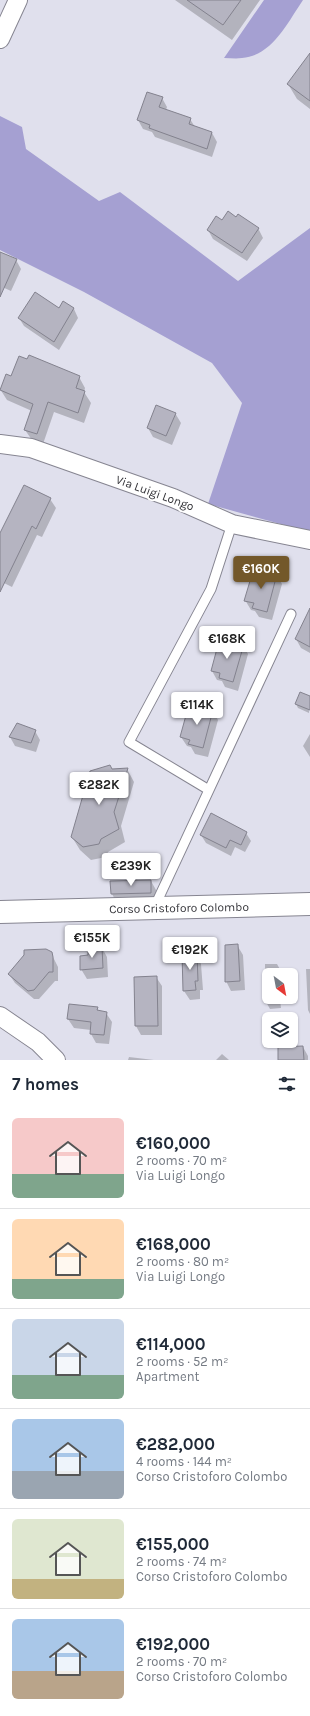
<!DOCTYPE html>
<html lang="en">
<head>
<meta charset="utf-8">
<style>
	body { margin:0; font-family:Karla,sans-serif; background:#f6f6f7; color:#1f2937; height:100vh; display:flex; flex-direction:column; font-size:15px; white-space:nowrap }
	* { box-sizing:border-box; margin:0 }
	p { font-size:13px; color:#747a83 }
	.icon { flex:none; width:22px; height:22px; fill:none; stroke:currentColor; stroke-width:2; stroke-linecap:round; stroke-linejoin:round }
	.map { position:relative; height:1060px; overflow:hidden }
	.side { display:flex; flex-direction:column; background:#fff; flex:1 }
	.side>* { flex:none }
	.needle { width:26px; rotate:148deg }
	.fabs { position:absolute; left:262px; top:968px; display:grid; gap:8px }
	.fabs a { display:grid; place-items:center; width:36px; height:36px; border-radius:6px; background:#fff; box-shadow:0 1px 3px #0004; font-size:20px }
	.price { position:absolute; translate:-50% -34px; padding:0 9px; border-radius:4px; background:#fff; color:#222; font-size:13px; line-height:26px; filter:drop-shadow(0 1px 2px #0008) }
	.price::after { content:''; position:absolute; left:50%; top:24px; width:12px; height:9px; margin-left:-6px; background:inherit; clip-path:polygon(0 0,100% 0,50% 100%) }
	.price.current { background:#73582a; color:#fff }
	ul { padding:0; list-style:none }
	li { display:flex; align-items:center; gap:12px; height:100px; padding:0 12px }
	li+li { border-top:1px solid #e0e1e3 }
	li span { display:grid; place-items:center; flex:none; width:112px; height:80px; border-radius:6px; color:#555 }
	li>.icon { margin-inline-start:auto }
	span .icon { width:48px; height:48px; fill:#fffc; stroke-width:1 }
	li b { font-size:17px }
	h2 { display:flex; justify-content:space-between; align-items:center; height:48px; padding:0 12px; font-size:17px }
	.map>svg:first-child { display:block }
</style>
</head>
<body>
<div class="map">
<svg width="310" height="1060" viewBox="0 0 310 1060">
	<rect width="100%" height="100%" fill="#e0e0ed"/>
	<path fill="#a5a0d2" d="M 264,0 L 303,0 C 288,22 272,56 242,58 C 236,59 230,58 224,58 Z
		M 0,116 L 22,127 L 26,149 L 99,201 L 120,192 L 238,281 L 310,228 L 310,532 L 208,504 L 242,403 L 212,363 L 84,292 L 0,250 Z"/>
	<path fill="#0003" d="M 175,0 L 260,0 L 232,40 Z
		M 310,55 L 310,109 L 297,99 L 288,84 Z
		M 162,98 L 167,107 L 166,110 L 190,119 L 195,127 L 212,133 L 217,142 L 212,157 L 155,137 L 152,132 L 143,129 L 138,120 Z
		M 237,218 L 258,228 L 263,238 L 247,261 L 213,239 L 208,230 L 222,221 Z
		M 16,260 L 21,269 L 11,291 L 0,286 L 0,261 Z
		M 64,303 L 74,309 L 78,318 L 59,350 L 24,326 L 19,318 L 59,309 Z
		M 12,377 L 79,377 L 85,388 L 84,392 L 91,403 L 84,423 L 54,412 L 43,444 L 32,440 L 25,430 L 32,411 L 7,400 L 0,389 Z
		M 175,413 L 181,423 L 172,445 L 153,437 L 148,428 Z
		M 50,499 L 56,508 L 42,537 L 37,535 L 12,587 L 0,581 L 0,536 Z
		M 263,575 L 277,575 L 282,584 L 272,620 L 259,617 L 255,611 L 251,610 L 245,600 Z
		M 310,618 L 310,653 L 301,648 L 296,639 Z
		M 229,645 L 243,645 L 248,654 L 238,691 L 225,687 L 222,681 L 217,680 L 212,671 Z
		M 310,697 L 309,713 L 298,708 L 296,704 Z
		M 213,711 L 218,720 L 208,757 L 195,754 L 191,747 L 187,746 L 181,737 L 199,712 Z
		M 35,731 L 40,740 L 36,752 L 15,746 L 10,737 Z
		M 310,734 L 310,757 L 303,746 Z
		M 127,769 L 134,782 L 121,826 L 125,842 L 108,852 L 106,857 L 91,860 L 80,850 L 72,837 L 112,770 Z
		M 246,833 L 251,841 L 245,852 L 235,847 L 231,856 L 206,843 L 201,835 Z
		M 151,881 L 156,890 L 156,902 L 117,903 L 112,894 L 111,882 Z
		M 237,945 L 243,955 L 245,990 L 231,991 L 226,981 L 225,963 L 227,963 Z
		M 102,948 L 107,957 L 108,977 L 87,979 L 81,969 L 89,956 Z
		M 51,953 L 58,967 L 58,981 L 55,981 L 39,999 L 34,999 L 15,983 L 9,974 Z
		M 196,955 L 201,964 L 203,990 L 200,990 L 200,999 L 190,1000 L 184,991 Z
		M 265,964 L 277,964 L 282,973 L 282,975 L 269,975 L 269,997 L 283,997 L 283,999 L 280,1000 L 281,1008 L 270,1009 L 265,1000 Z
		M 306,969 L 310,969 L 310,1014 L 308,1010 Z
		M 156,977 L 162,986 L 162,1035 L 141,1035 L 136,1026 L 135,978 Z
		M 70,1005 L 97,1008 L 99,1012 L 106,1013 L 112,1022 L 109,1044 L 96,1043 L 91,1034 L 91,1030 L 74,1028 L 68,1019 Z
		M 303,1047 L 308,1056 L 308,1060 L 279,1060 Z
		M 222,1054 L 229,1060 L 216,1060 Z
		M 129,1057 L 154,1060 L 155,1060 L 128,1060 Z"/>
	<path fill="#b5b4c1" stroke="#83828e" d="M 187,0 L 241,0 L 223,25 Z
		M 310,53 L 310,101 L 287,84 Z
		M 147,92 L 163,97 L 159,107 L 191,118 L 189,124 L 212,132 L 207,149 L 149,128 L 150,125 L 137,120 Z
		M 228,211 L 236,217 L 238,214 L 259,228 L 242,253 L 207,230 L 216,216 L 222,220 Z
		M 0,252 L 17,259 L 0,297 Z
		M 35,292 L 59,308 L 63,301 L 74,308 L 54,342 L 18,318 Z
		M 29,355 L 80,376 L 76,388 L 85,391 L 78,413 L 48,402 L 37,434 L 24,430 L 33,404 L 0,390 L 6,374 L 11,376 L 19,356 L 27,359 Z
		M 156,405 L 176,413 L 166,436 L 147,428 Z
		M 24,485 L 51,498 L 36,529 L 32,526 L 0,592 L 0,533 Z
		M 264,570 L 277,574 L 267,612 L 252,608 L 254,603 L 244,601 L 253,571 L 263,574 Z
		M 310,608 L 310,647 L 295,639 Z
		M 230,640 L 244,644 L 233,682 L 219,678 L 220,673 L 211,671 L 219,641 L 229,644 Z
		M 300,692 L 310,696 L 310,710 L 295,704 Z
		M 199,707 L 213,710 L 203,748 L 188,744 L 190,740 L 180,737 L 188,708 L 198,710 Z
		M 17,723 L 36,730 L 31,743 L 9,737 Z
		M 110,765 L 112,769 L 128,768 L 114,812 L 119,829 L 101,839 L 99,844 L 83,847 L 71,837 L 90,771 Z
		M 211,813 L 247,832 L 241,845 L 230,840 L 226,848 L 200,835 Z
		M 151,880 L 151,893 L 111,894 L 110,881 Z
		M 238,944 L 240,981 L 225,982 L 225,945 Z
		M 102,947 L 103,968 L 80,970 L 80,956 L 88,955 L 88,948 Z
		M 46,949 L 52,952 L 53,957 L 53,972 L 49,972 L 34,990 L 28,991 L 8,974 L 24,955 L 24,950 Z
		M 193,952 L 194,954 L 197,954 L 198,981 L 195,981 L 196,990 L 183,991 L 182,953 Z
		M 157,976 L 158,1026 L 135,1026 L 134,977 Z
		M 263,980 L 269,980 L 269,997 L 276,997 L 276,1000 L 264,1000 Z
		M 69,1004 L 98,1007 L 97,1010 L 107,1012 L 104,1035 L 90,1034 L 91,1022 L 67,1019 Z
		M 303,1046 L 304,1060 L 278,1060 L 278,1047 Z"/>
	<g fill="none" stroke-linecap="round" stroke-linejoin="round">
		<g stroke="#868591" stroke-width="11">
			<path id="lane" d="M 209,790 L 129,742 L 211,589 L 232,524
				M 154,908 L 291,614"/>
		</g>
		<g stroke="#868591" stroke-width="20">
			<path id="street" d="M 0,39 L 18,0
				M 0,444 L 31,448 L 173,498 L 232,524 L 310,540
				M 0,1016 L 38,1042 L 56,1060"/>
		</g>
		<g stroke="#868591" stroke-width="24">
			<path id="secondary" d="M 0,912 L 310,904"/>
		</g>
		<use href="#lane" stroke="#fff" stroke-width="9"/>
		<use href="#street" stroke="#fff" stroke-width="18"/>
		<use href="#secondary" stroke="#fff" stroke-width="22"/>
	</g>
	<g text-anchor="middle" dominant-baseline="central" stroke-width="4" stroke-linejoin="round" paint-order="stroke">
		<g font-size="12" fill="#343439" stroke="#fff">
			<text transform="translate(155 493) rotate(20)">Via Luigi Longo</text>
			<text transform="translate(179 908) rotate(-1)">Corso Cristoforo Colombo</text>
		</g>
	</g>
</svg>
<div class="fabs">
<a><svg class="needle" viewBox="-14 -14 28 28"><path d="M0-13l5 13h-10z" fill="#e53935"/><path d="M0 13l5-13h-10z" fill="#747a83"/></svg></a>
<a><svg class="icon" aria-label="layers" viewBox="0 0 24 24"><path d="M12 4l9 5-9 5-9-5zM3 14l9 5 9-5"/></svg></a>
</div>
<b class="price current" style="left:261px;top:590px">€160K</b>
<b class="price" style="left:227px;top:660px">€168K</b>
<b class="price" style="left:197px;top:726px">€114K</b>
<b class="price" style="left:99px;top:806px">€282K</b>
<b class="price" style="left:131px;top:887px">€239K</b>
<b class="price" style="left:92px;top:959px">€155K</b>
<b class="price" style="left:190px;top:971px">€192K</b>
</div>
<section class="side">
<h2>7 homes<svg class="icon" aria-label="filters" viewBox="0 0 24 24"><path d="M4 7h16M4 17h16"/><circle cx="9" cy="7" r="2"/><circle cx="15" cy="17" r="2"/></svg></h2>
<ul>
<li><span style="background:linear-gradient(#f6c9c9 70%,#7fa58c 0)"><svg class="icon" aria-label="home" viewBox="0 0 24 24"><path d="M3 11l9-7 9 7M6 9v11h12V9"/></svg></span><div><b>€160,000</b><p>2 rooms · 70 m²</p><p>Via Luigi Longo</p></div></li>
<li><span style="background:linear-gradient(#ffd9b3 75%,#7fa58c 0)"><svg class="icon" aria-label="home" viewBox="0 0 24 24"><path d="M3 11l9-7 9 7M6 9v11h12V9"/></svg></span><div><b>€168,000</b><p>2 rooms · 80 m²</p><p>Via Luigi Longo</p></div></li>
<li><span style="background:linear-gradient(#c9d6e8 70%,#7fa58c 0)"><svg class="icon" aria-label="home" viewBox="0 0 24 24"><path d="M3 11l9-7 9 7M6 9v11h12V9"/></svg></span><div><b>€114,000</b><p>2 rooms · 52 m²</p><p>Apartment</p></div></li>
<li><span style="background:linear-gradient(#a9c7e8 65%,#9aa5b1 0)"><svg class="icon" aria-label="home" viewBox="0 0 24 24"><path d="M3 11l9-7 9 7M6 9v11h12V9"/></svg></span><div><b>€282,000</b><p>4 rooms · 144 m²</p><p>Corso Cristoforo Colombo</p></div></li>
<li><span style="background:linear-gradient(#dfe7d0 75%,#c2b280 0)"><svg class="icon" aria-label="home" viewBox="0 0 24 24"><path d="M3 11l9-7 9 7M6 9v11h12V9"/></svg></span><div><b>€155,000</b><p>2 rooms · 74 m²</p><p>Corso Cristoforo Colombo</p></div></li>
<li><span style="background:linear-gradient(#a9c7e8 65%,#b9a48a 0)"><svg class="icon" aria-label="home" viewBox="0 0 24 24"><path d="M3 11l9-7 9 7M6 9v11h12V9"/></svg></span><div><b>€192,000</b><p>2 rooms · 70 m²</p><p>Corso Cristoforo Colombo</p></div></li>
</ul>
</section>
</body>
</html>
